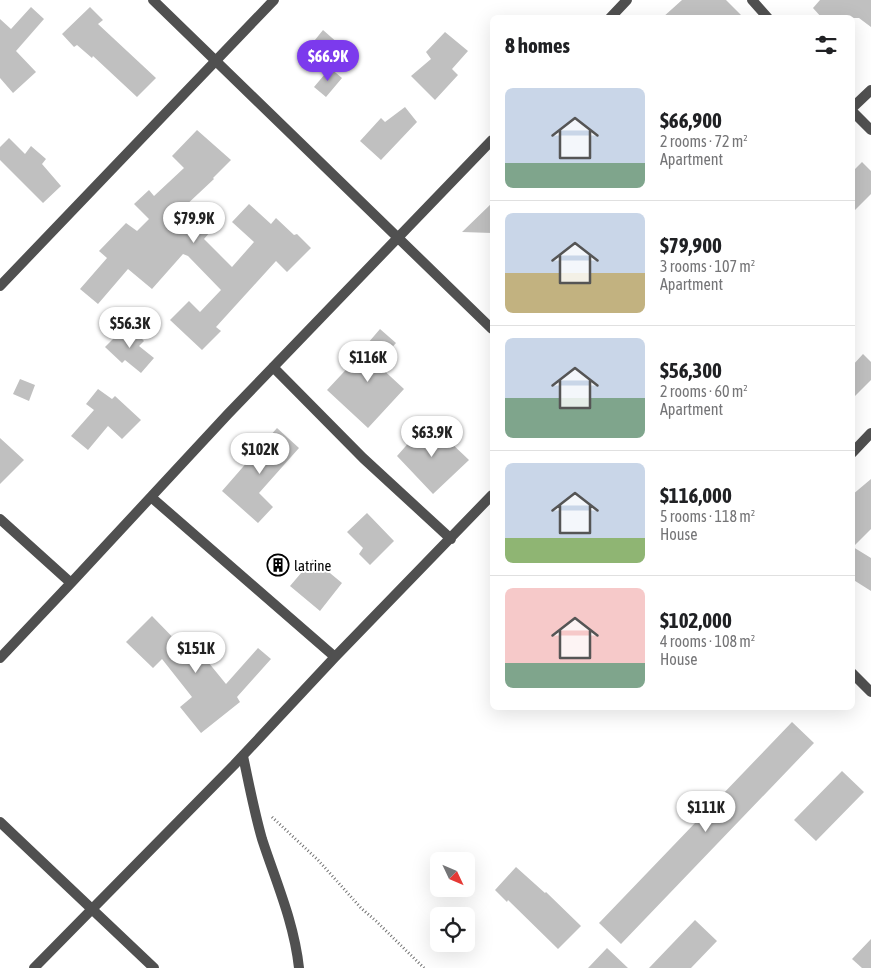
<!DOCTYPE html>
<html lang="en">
<head>
<meta charset="utf-8">
<style>
	body { margin:0; font-family:"Asap Condensed",sans-serif; background:#f2f2f2; color:#202124; height:100vh; display:flex; flex-direction:column; font-size:19px; white-space:nowrap }
	* { box-sizing:border-box; margin:0 }
	p { font-size:16px; color:#757577 }
	.icon { flex:none; width:28px; height:28px; fill:none; stroke:currentColor; stroke-width:2; stroke-linecap:round; stroke-linejoin:round }
	.map { position:relative; flex:1; overflow:hidden }
	.sheet { position:absolute; left:490px; top:15px; width:365px; height:695px; display:flex; flex-direction:column; background:#fff; border-radius:8px; box-shadow:0 5px 20px #0002 }
	.sheet>* { flex:none }
	.needle { width:32px; rotate:134deg }
	.tools { position:absolute; left:430px; top:852px; display:grid; gap:10px }
	.tools a { display:grid; place-items:center; width:45px; height:45px; border-radius:8px; background:#fff; box-shadow:0 5px 20px #0002; font-size:25px }
	.price { position:absolute; translate:-50% -42px; padding:0 11px; border-radius:18px; background:#fff; color:#222; font-size:16px; line-height:32px; filter:drop-shadow(0 1px 2px #0008) }
	.price::after { content:''; position:absolute; left:50%; top:30px; width:15px; height:11px; margin-left:-8px; background:inherit; clip-path:polygon(0 0,100% 0,50% 100%) }
	.price.current { background:#7c3aed; color:#fff }
	ul { padding:0; list-style:none }
	li { display:flex; align-items:center; gap:15px; height:125px; padding:0 15px }
	li+li { border-top:1px solid #e0e0e0 }
	li span { display:grid; place-items:center; flex:none; width:140px; height:100px; border-radius:8px; color:#555 }
	li>.icon { margin-inline-start:auto }
	span .icon { width:60px; height:60px; fill:#fffc; stroke-width:1 }
	li b { font-size:21px }
	h2 { display:flex; justify-content:space-between; align-items:center; height:60px; padding:0 15px; font-size:21px }
	.map>svg:first-child { display:block }
</style>
</head>
<body>
<div class="map">
<svg width="871" height="968" viewBox="0 0 871 968">
	<rect width="100%" height="100%" fill="#fff"/>
	<path fill="#c0c0c0" d="M 682,0 L 726,0 L 744,18 L 662,18 Z
		M 820,0 L 871,0 L 871,27 L 859,18 L 822,18 L 813,8 Z
		M 31,7 L 44,19 L 16,51 L 36,72 L 13,93 L 0,78 L 0,19 L 11,29 Z
		M 90,7 L 103,20 L 98,24 L 156,78 L 137,97 L 93,56 L 92,58 L 77,45 L 74,47 L 62,34 Z
		M 323,30 L 339,44 L 318,69 L 302,56 Z
		M 445,32 L 468,51 L 452,69 L 458,75 L 435,100 L 411,76 L 431,59 L 426,52 Z
		M 330,68 L 342,78 L 326,97 L 314,87 Z
		M 405,107 L 417,122 L 381,160 L 360,141 L 381,118 L 385,122 Z
		M 197,130 L 231,160 L 213,178 L 214,179 L 183,208 L 210,232 L 204,239 L 232,267 L 254,242 L 232,222 L 249,204 L 271,224 L 276,218 L 294,235 L 297,234 L 311,248 L 287,272 L 276,261 L 216,327 L 221,331 L 202,350 L 170,320 L 189,301 L 200,312 L 221,290 L 188,256 L 183,254 L 152,289 L 128,269 L 98,304 L 80,289 L 107,258 L 99,251 L 126,223 L 137,231 L 149,219 L 134,204 L 149,190 L 154,196 L 184,168 L 172,156 Z
		M 9,138 L 25,154 L 31,146 L 46,159 L 42,164 L 61,186 L 43,203 L 0,160 L 0,147 Z
		M 862,162 L 871,171 L 871,194 L 852,213 L 852,172 Z
		M 492,203 L 492,233 L 462,232 Z
		M 128,324 L 144,341 L 139,346 L 154,358 L 141,373 L 125,360 L 122,363 L 105,347 Z
		M 380,329 L 396,343 L 377,364 L 404,389 L 368,428 L 327,390 L 369,345 L 368,343 Z
		M 863,354 L 871,362 L 871,380 L 852,399 L 852,366 Z
		M 20,379 L 35,385 L 29,401 L 13,394 Z
		M 98,389 L 112,399 L 115,396 L 141,420 L 122,439 L 108,426 L 88,450 L 71,436 L 94,410 L 86,404 Z
		M 428,421 L 469,460 L 433,494 L 397,456 Z
		M 277,428 L 299,448 L 259,493 L 273,507 L 258,523 L 222,491 Z
		M 0,438 L 24,460 L 0,484 Z
		M 871,479 L 871,529 L 853,547 L 871,558 L 871,591 L 852,579 L 852,495 Z
		M 367,513 L 394,541 L 370,565 L 359,554 L 363,548 L 347,532 Z
		M 313,559 L 342,583 L 320,611 L 290,586 Z
		M 152,616 L 187,652 L 195,646 L 226,684 L 258,648 L 271,659 L 237,697 L 240,702 L 201,733 L 180,707 L 192,697 L 162,659 L 153,668 L 126,642 Z
		M 792,722 L 814,743 L 621,944 L 599,923 Z
		M 842,771 L 864,792 L 816,841 L 794,820 Z
		M 516,867 L 545,893 L 546,892 L 581,926 L 558,949 L 508,900 L 507,902 L 495,890 Z
		M 695,920 L 717,941 L 691,968 L 649,968 Z
		M 871,939 L 871,968 L 862,968 L 852,959 Z
		M 607,948 L 628,968 L 588,968 Z"/>
	<g fill="none" stroke-linecap="round" stroke-linejoin="round">
		<path stroke="#727272" stroke-width="3" stroke-dasharray="1 2.5" stroke-linecap="butt" d="M 272,817 L 318,860 L 361,908 L 376,921 L 424,968"/>
		<path stroke="#505050" stroke-width="10" d="M 153,0 L 492,329
			M 752,0 L 768,18
			M 610,18 L 627,0
			M 852,108 L 871,90
			M 852,111 L 871,130
			M 0,286 L 274,0
			M 273,367 L 363,458 L 451,539
			M 852,453 L 871,433
			M 151,497 L 335,657
			M 0,519 L 71,583
			M 0,658 L 71,583 L 228,414 L 492,140
			M 852,673 L 871,692
			M 243,756 C 249,784 254,811 262,839 C 276,882 294,922 299,968
			M 0,822 L 154,968
			M 34,968 L 234,765 L 335,657 L 492,495"/>
	</g>
	<defs>
		<g id="building-ring" transform="scale(1.125)"><circle r="9.5" fill="#fff" stroke="#000" stroke-width="1.5"/><path d="M-4-6H4V6H1V3H-1V6H-4ZM-2.5-4.3h1.7v1.8h-1.7ZM.8-4.3h1.7v1.8H.8ZM-2.5-1h1.7V.8h-1.7ZM.8-1h1.7V.8H.8Z" fill="#000"/></g>
	</defs>
	<g fill-rule="evenodd">
		<use href="#building-ring" x="278" y="565"/>
	</g>
	<g text-anchor="middle" dominant-baseline="central" stroke-width="4" stroke-linejoin="round" paint-order="stroke">
		<g font-size="15" fill="#000" stroke="#fff" text-anchor="start">
			<text x="294" y="565">latrine</text>
		</g>
	</g>
</svg>
<div class="tools">
<a><svg class="needle" viewBox="-14 -14 28 28"><path d="M0-13l5 13h-10z" fill="#e53935"/><path d="M0 13l5-13h-10z" fill="#757577"/></svg></a>
<a><svg class="icon" aria-label="locate" viewBox="0 0 24 24"><circle cx="12" cy="12" r="6"/><path d="M12 2v4M12 18v4M2 12h4M18 12h4"/></svg></a>
</div>
<b class="price current" style="left:328px;top:82px">$66.9K</b>
<b class="price" style="left:194px;top:244px">$79.9K</b>
<b class="price" style="left:130px;top:349px">$56.3K</b>
<b class="price" style="left:368px;top:383px">$116K</b>
<b class="price" style="left:432px;top:458px">$63.9K</b>
<b class="price" style="left:260px;top:475px">$102K</b>
<b class="price" style="left:196px;top:674px">$151K</b>
<b class="price" style="left:706px;top:833px">$111K</b>
<section class="sheet">
<h2>8 homes<svg class="icon" aria-label="filters" viewBox="0 0 24 24"><path d="M4 7h16M4 17h16"/><circle cx="9" cy="7" r="2"/><circle cx="15" cy="17" r="2"/></svg></h2>
<ul>
<li><span style="background:linear-gradient(#c9d6e8 75%,#7fa58c 0)"><svg class="icon" aria-label="home" viewBox="0 0 24 24"><path d="M3 11l9-7 9 7M6 9v11h12V9"/></svg></span><div><b>$66,900</b><p>2 rooms · 72 m²</p><p>Apartment</p></div></li>
<li><span style="background:linear-gradient(#c9d6e8 60%,#c2b280 0)"><svg class="icon" aria-label="home" viewBox="0 0 24 24"><path d="M3 11l9-7 9 7M6 9v11h12V9"/></svg></span><div><b>$79,900</b><p>3 rooms · 107 m²</p><p>Apartment</p></div></li>
<li><span style="background:linear-gradient(#c9d6e8 60%,#7fa58c 0)"><svg class="icon" aria-label="home" viewBox="0 0 24 24"><path d="M3 11l9-7 9 7M6 9v11h12V9"/></svg></span><div><b>$56,300</b><p>2 rooms · 60 m²</p><p>Apartment</p></div></li>
<li><span style="background:linear-gradient(#c9d6e8 75%,#8fb573 0)"><svg class="icon" aria-label="home" viewBox="0 0 24 24"><path d="M3 11l9-7 9 7M6 9v11h12V9"/></svg></span><div><b>$116,000</b><p>5 rooms · 118 m²</p><p>House</p></div></li>
<li><span style="background:linear-gradient(#f6c9c9 75%,#7fa58c 0)"><svg class="icon" aria-label="home" viewBox="0 0 24 24"><path d="M3 11l9-7 9 7M6 9v11h12V9"/></svg></span><div><b>$102,000</b><p>4 rooms · 108 m²</p><p>House</p></div></li>
</ul>
</section>
</div>
</body>
</html>
